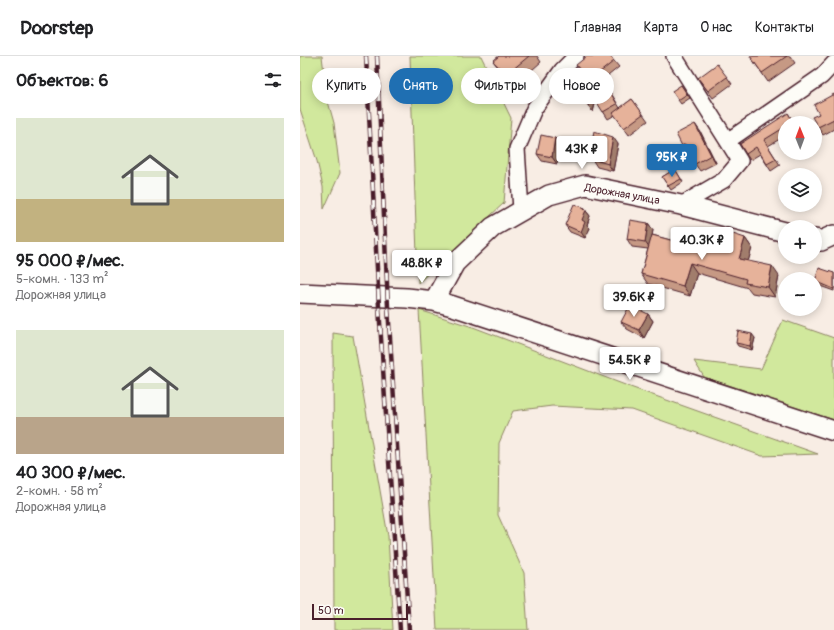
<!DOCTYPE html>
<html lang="ru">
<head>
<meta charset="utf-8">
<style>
	body { margin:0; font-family:Pangolin,sans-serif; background:#f6f6f6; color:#202124; height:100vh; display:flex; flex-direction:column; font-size:15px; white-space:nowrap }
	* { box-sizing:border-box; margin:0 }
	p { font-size:13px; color:#757577 }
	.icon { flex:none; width:22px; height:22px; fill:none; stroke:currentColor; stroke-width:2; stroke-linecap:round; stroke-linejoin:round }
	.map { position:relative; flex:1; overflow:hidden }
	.side { display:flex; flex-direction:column; background:#fff; width:300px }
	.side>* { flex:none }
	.top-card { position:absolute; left:12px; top:12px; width:380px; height:36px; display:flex; gap:8px }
	.needle { width:26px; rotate:359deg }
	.controls { position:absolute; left:478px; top:60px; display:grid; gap:8px }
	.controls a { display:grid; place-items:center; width:44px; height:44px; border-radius:50%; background:#fff; box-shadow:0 2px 10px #0003; font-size:20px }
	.scale { position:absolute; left:12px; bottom:10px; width:96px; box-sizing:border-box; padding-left:4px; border:2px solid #4a1f2b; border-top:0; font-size:11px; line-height:14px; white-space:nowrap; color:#4a1f2b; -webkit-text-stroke:3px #fdfcf7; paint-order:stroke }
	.price { position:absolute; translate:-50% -34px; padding:0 9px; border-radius:4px; background:#fff; color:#222; font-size:13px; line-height:26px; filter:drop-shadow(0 1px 2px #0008) }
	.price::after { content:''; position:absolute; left:50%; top:24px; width:12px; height:9px; margin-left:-6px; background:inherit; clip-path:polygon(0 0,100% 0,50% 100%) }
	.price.current { background:#1f6fb2; color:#fff }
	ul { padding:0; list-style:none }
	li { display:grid; align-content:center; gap:8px; height:212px; padding:0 16px }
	li span { display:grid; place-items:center; height:124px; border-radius:0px; color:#555 }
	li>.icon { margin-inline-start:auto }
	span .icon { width:72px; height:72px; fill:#fffc; stroke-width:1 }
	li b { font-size:17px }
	h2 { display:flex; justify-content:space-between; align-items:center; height:48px; padding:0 16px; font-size:17px }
	.pill { padding:0 14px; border-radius:18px; background:#fff; box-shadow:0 2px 10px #0003; font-size:14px; line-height:36px }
	.pill.current { background:#1f6fb2; color:#fff }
	header { display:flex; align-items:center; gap:24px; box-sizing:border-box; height:56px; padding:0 20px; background:#fff; border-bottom:1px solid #e0e0e0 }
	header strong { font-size:19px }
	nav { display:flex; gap:22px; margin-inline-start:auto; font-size:14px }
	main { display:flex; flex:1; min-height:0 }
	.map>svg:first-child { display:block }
</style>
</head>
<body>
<header>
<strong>Doorstep</strong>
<nav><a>Главная</a><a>Карта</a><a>О нас</a><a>Контакты</a></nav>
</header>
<main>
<section class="side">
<h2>Объектов: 6<svg class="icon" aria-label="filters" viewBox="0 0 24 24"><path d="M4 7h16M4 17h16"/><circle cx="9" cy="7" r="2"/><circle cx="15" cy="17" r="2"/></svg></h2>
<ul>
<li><span style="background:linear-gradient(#dfe7d0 65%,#c2b280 0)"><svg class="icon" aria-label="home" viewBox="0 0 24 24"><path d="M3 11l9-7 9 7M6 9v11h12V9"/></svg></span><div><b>95 000 ₽/мес.</b><p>5-комн. · 133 m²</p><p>Дорожная улица</p></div></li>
<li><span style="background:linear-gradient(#dfe7d0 70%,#b9a48a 0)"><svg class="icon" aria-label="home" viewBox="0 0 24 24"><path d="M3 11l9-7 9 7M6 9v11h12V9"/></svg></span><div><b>40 300 ₽/мес.</b><p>2-комн. · 58 m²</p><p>Дорожная улица</p></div></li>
</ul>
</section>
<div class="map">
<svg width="534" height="574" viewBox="0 0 534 574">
	<rect width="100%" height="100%" fill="#f8ede4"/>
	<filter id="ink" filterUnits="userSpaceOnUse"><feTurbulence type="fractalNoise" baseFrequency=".025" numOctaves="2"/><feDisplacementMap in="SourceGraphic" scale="8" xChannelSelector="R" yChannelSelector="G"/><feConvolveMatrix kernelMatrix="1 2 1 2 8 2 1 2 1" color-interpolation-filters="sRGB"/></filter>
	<g filter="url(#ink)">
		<path fill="#d1e89d" stroke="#8e8464" d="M 0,0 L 22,0 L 27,42 L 34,67 L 40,117 L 24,153 L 23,131 L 17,105 L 0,53 Z
			M 110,0 L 181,0 L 211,62 L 204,147 L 118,227 Z
			M 119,254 L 173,271 L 333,332 L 518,398 L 462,400 L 332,354 L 252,350 L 213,355 L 199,387 L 198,459 L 224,517 L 228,574 L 137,574 Z
			M 483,264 L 534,282 L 534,364 L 404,321 L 394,305 L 461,313 Z
			M 33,277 L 53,280 L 88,480 L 93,574 L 34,574 Z"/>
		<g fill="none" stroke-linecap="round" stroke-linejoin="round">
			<g stroke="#4a1f2b" stroke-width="18">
				<path id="minor" d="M 374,0 L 440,105 L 424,124 L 381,149
					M 429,84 L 522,20 L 534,7
					M 221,154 L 217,93 L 234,53 L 262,14 L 276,0"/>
			</g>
			<g stroke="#4a1f2b" stroke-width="22">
				<path id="tertiary" d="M 515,183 L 521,185 L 534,179
					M 0,237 L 107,242 L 134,245 L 153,250 L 534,375
					M 134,245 L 155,207 L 193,171 L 249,139 L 285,129 L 381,149 L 485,176"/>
			</g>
			<use href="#minor" stroke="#fdfcf7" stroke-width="15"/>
			<use href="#tertiary" stroke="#fdfcf7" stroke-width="19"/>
			<g stroke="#4a1f2b" stroke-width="4.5">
				<path id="rail" d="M 66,0 L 79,251 L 100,574
					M 77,0 L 88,251 L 109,574"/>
			</g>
			<use href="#rail" stroke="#fdfcf7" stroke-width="3" stroke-dasharray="9" stroke-linecap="butt"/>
		</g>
		<path fill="#c69984" stroke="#4a1f2b" d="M 199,0 L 237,0 L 241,6 L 214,30 L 201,15 L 193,5 Z
			M 450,0 L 490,0 L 495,7 L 468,26 Z
			M 314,5 L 319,11 L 303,24 L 320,52 L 332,43 L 348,65 L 329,79 L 315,59 L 308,63 L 296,44 L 293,56 L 275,32 L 287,23 L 276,9 Z
			M 427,21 L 432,28 L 413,42 L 398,22 Z
			M 381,29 L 390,42 L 381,48 L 378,44 Z
			M 534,38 L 534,73 L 523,79 L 518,71 L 519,58 Z
			M 488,57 L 494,67 L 485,67 L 485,80 L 468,90 L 480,109 L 471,115 L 460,98 L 450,104 L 446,98 Z
			M 400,75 L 416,107 L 400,115 L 395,108 L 389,96 L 387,97 L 382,90 Z
			M 255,82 L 261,89 L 257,108 L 242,105 L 237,98 Z
			M 318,88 L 313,115 L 297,111 L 292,103 L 293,99 L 290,94 Z
			M 375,113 L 383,126 L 371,134 L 362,121 Z
			M 283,151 L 290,160 L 287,169 L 290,172 L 285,182 L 270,176 L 265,169 Z
			M 348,167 L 353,174 L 352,179 L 411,195 L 427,188 L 445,182 L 452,192 L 448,205 L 479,220 L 475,241 L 452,237 L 448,232 L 397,217 L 390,240 L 348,228 L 341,218 L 348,193 L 332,191 L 327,183 Z
			M 534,217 L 534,235 L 517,229 L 515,226 L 515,224 Z
			M 348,258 L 353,265 L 344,282 L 327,273 L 321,266 Z
			M 455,282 L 452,294 L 438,290 L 436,287 Z"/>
		<path fill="#a17d6c" stroke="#4a1f2b" d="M 291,37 L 296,43 L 293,56 L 288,49 Z
			M 395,68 L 400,75 L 416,107 L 411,99 Z
			M 313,81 L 318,88 L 313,115 L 308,108 Z
			M 255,82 L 261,89 L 257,108 L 252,101 Z
			M 283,151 L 290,160 L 287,169 L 290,172 L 285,182 L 281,176 Z
			M 348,167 L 353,174 L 350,193 L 345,186 Z
			M 445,182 L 452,192 L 446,213 L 439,203 Z
			M 390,207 L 397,217 L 390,240 L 383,230 Z
			M 472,210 L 479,220 L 475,241 L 468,231 Z
			M 348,258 L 353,265 L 344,282 L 339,274 Z
			M 452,278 L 455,282 L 452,294 L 450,290 Z"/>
		<path fill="#e6b29a" stroke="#4a1f2b" d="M 199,0 L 229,0 L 206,19 L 193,5 Z
			M 287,0 L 310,0 L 314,5 L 299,17 L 317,48 L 303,56 L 291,37 L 288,49 L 275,32 L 287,23 L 276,9 Z
			M 450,0 L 487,0 L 462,17 Z
			M 417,8 L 427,21 L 408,35 L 398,22 Z
			M 381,29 L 387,38 L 378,44 L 372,35 Z
			M 534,38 L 534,63 L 518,71 L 512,61 L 519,58 L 514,49 Z
			M 332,43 L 343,58 L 324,72 L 313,57 Z
			M 488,57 L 493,66 L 491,67 L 485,67 L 485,71 L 464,84 L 476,103 L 467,108 L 456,91 L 446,98 L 440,88 Z
			M 395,68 L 411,99 L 395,108 L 385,88 L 382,90 L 376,78 Z
			M 294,75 L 313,81 L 308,108 L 292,103 L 294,94 L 290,94 Z
			M 241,79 L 255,82 L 252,101 L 237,98 Z
			M 375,113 L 381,123 L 368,130 L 362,121 Z
			M 274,148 L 283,151 L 283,153 L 286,154 L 282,164 L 285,166 L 281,176 L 265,169 Z
			M 330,164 L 348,167 L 345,186 L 327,183 Z
			M 430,177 L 445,182 L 439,203 L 472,210 L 468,231 L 445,227 L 446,223 L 390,207 L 383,230 L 341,218 L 352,179 L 411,195 L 414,184 L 427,188 Z
			M 519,212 L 534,217 L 534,233 L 515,225 Z
			M 330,249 L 348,258 L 339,274 L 321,266 Z
			M 438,275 L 452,278 L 450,290 L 436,287 Z"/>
	</g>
	<g text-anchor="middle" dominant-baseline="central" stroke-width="3.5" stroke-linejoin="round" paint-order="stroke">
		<g font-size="11" fill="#4a1f2b" stroke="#fdfcf7">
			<text transform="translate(322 138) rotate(10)">Дорожная улица</text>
		</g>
	</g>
</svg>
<div class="controls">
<a><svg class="needle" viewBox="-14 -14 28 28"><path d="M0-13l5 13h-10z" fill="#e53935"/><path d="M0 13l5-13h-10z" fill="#757577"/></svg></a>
<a><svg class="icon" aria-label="layers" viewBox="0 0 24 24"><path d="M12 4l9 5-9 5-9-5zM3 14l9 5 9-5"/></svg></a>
<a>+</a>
<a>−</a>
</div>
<div class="scale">50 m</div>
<b class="price" style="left:282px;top:114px">43K ₽</b>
<b class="price current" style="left:372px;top:122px">95K ₽</b>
<b class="price" style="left:402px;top:205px">40.3K ₽</b>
<b class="price" style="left:122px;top:228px">48.8K ₽</b>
<b class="price" style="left:334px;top:262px">39.6K ₽</b>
<b class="price" style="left:330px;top:325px">54.5K ₽</b>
<div class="top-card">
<a class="pill">Купить</a>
<a class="pill current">Снять</a>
<a class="pill">Фильтры</a>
<a class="pill">Новое</a>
</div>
</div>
</main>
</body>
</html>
